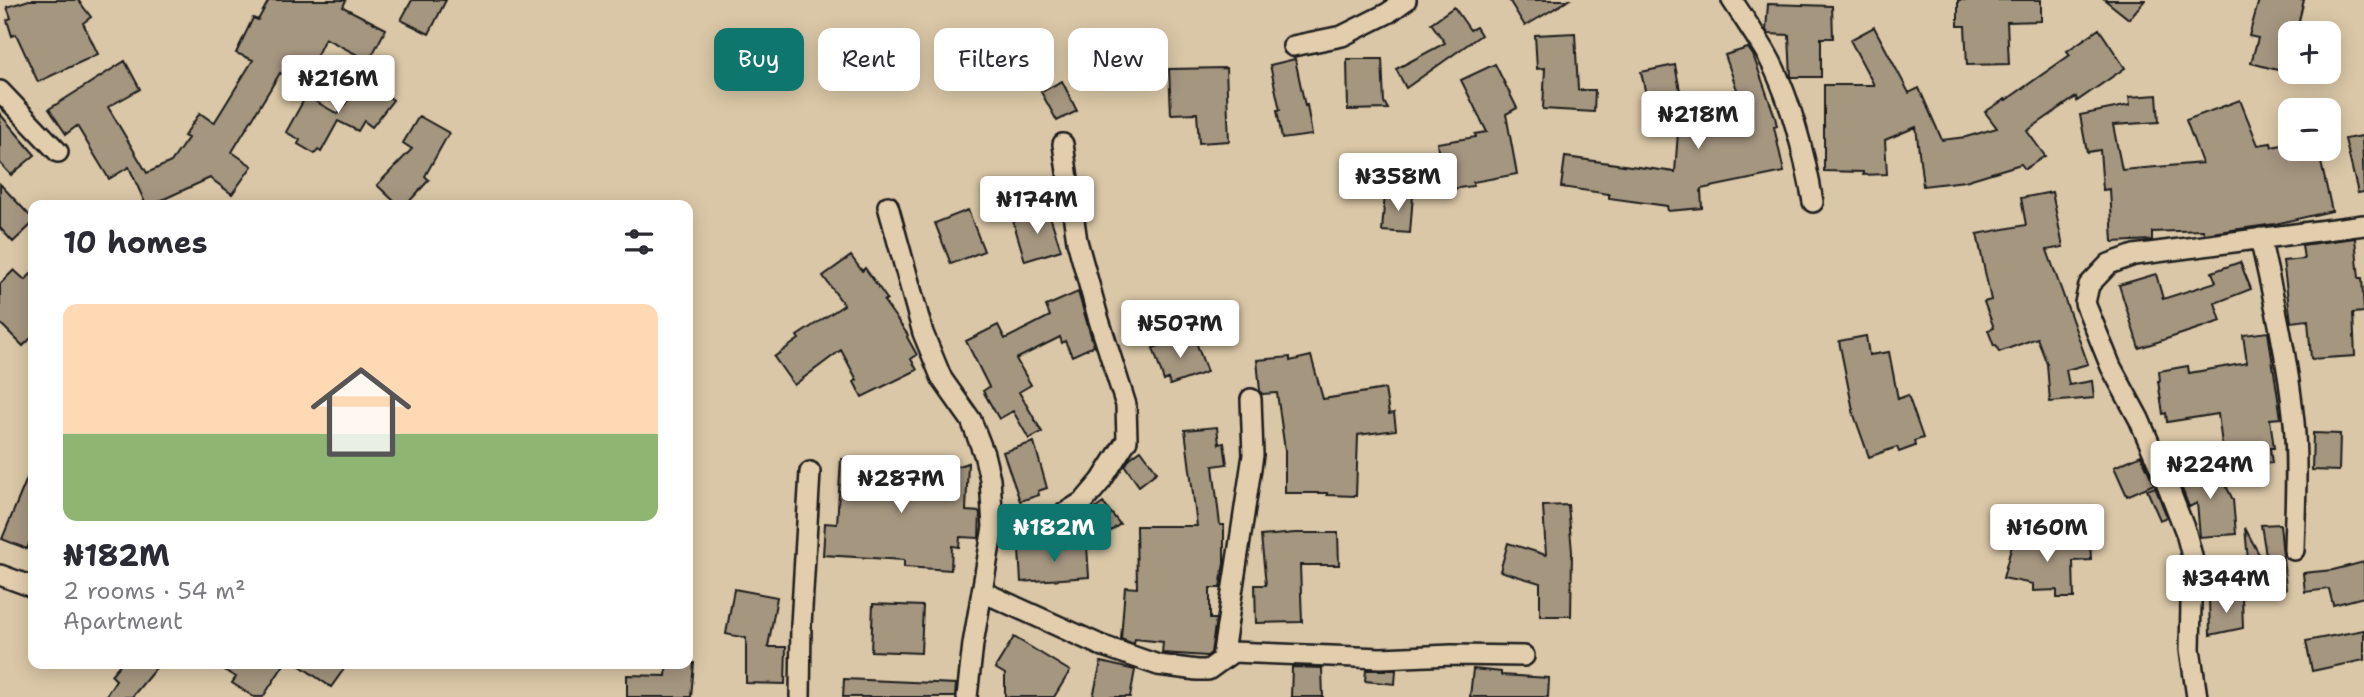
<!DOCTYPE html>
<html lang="en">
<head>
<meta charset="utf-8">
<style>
	body { margin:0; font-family:"Shantell Sans",sans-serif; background:#f7f7f7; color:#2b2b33; height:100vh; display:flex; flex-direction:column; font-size:26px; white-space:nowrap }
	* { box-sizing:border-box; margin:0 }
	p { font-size:23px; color:#7c7c81 }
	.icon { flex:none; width:38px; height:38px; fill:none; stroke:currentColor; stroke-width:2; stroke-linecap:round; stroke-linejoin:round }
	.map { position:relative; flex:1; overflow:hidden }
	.sheet { position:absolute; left:28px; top:200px; width:665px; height:469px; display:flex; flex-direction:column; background:#fff; border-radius:14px; box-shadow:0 4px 18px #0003 }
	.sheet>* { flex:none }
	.top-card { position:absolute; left:714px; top:28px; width:665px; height:63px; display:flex; gap:14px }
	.buttons { position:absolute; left:2278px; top:21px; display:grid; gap:14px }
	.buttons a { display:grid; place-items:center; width:63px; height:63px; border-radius:14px; background:#fff; box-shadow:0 4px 18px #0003; font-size:35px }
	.price { position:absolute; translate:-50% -60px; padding:0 16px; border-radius:7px; background:#fff; color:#222; font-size:23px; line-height:46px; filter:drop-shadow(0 2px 4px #0008) }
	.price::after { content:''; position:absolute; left:50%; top:42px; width:21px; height:16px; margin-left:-10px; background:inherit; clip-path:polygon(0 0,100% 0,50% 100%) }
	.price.current { background:#0f766e; color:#fff }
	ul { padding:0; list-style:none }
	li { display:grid; align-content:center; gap:14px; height:371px; padding:0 35px }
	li+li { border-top:2px solid #e1e1e2 }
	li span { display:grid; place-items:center; height:217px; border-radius:14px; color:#555 }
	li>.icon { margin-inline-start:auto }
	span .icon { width:126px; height:126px; fill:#fffc; stroke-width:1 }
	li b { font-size:30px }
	h2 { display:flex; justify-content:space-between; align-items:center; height:84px; padding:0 35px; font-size:30px }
	.pill { padding:0 24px; border-radius:14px; background:#fff; box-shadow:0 4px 18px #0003; font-size:24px; line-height:63px }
	.pill.current { background:#0f766e; color:#fff }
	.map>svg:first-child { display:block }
</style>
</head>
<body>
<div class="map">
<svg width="2364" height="697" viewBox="0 0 2364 697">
	<rect width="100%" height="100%" fill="#dac7a7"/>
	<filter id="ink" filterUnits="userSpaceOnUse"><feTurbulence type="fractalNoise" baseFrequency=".0143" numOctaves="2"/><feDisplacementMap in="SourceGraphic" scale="14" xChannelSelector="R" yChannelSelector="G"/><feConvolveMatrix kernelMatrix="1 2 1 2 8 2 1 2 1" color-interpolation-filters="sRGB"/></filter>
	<g filter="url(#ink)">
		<path fill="#a59680" stroke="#1c1c1c" stroke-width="2" d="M 29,0 L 78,0 L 91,17 L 83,23 L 98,54 L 38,82 L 16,34 L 12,36 L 7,20 L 11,18 L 7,7 Z
			M 269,0 L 346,0 L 343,7 L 386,29 L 369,61 L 325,38 L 303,84 L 280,73 L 232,152 L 252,166 L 232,194 L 210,178 L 151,205 L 146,205 L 129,167 L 109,179 L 77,126 L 66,134 L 49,109 L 125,61 L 140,89 L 108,107 L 147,173 L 171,162 L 188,138 L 184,136 L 200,113 L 214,123 L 253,60 L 236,53 L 253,18 L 258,20 Z
			M 412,0 L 446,0 L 429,34 L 401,20 Z
			M 1509,0 L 1569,0 L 1525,26 Z
			M 1958,0 L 2041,0 L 2041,21 L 2007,22 L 2009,64 L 1967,65 L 1965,26 L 1958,26 Z
			M 2105,0 L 2145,0 L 2129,19 Z
			M 2259,0 L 2304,0 L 2296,33 L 2291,33 L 2291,52 L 2285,72 L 2251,63 L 2258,38 L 2249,36 Z
			M 1768,4 L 1832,6 L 1833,38 L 1821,38 L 1821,77 L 1791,77 L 1789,35 L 1769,34 L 1766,30 Z
			M 1454,7 L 1470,30 L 1476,27 L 1481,35 L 1406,88 L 1396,69 L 1445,43 L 1431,23 Z
			M 1874,27 L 1909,93 L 1919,88 L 1942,140 L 1966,137 L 1997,128 L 1985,112 L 2005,99 L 2006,100 L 2070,55 L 2067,51 L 2099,29 L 2125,68 L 2077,101 L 2076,97 L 2027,131 L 2045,156 L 2025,169 L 2021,164 L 1965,181 L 1923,186 L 1916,127 L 1885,140 L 1887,174 L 1863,175 L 1863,172 L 1824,171 L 1824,85 L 1874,85 L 1850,40 Z
			M 1575,33 L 1578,90 L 1595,90 L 1594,112 L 1543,109 L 1545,68 L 1537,69 L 1535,35 Z
			M 1748,48 L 1753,55 L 1775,117 L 1777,126 L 1774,127 L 1784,172 L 1701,189 L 1702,208 L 1668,211 L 1667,206 L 1609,198 L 1609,194 L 1561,187 L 1565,157 L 1675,172 L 1679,119 L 1742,104 L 1725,55 Z
			M 1295,59 L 1305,106 L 1307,105 L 1312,135 L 1282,139 L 1277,110 L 1280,110 L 1270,65 Z
			M 1347,59 L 1382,59 L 1384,102 L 1388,109 L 1348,110 Z
			M 1495,64 L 1517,108 L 1506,114 L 1517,174 L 1473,182 L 1473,186 L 1444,190 L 1437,143 L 1476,137 L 1475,134 L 1487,132 L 1461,80 Z
			M 1675,65 L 1683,106 L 1650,113 L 1641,72 Z
			M 1226,68 L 1229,141 L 1199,143 L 1197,113 L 1171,114 L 1169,69 Z
			M 366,75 L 386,90 L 384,93 L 393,100 L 372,127 L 364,121 L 358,131 L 338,121 L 321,152 L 318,150 L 315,154 L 298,144 L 300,140 L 286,132 L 306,96 L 338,114 Z
			M 1062,81 L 1077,111 L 1057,121 L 1041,92 Z
			M 2157,95 L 2159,122 L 2113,125 L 2122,170 L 2202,163 L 2186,120 L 2240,100 L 2258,145 L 2271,143 L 2272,147 L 2291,143 L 2291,149 L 2318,149 L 2332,211 L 2275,224 L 2204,234 L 2203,230 L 2152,232 L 2152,240 L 2113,242 L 2110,189 L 2103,190 L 2100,150 L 2087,152 L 2080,115 L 2130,105 L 2129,97 Z
			M 0,114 L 35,155 L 11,175 L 0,163 Z
			M 419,116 L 449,133 L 425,176 L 429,180 L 406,205 L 398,205 L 377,185 L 412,149 L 403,143 Z
			M 2362,136 L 2364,192 L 2358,193 L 2345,139 Z
			M 0,184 L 33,219 L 33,223 L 13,242 L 0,228 Z
			M 2052,192 L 2063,247 L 2047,250 L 2088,364 L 2066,370 L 2069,385 L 2092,381 L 2094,398 L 2050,402 L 2047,364 L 2037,338 L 1999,352 L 1996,345 L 1994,346 L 1988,330 L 1994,328 L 1984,302 L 1991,300 L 1977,234 L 2026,225 L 2021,198 Z
			M 1385,193 L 1413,195 L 1410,233 L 1382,231 Z
			M 968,210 L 984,251 L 951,264 L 935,223 Z
			M 1048,210 L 1061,250 L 1025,261 L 1013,221 Z
			M 2355,238 L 2359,278 L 2362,278 L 2364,312 L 2353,313 L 2355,356 L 2311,359 L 2308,320 L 2291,322 L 2283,261 L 2304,259 L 2302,245 Z
			M 851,256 L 862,271 L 865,268 L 887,299 L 884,301 L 908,335 L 907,337 L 917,355 L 911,359 L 917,370 L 862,397 L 854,382 L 857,380 L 841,350 L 794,385 L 774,357 L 799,339 L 797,336 L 844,305 L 823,276 Z
			M 2240,262 L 2251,289 L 2215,303 L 2221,321 L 2139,348 L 2119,285 L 2156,274 L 2163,299 L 2216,282 L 2212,272 Z
			M 14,270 L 25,280 L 33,272 L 33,336 L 23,346 L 0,323 L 0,284 Z
			M 1078,292 L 1094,346 L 1072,356 L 1065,341 L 1062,343 L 1060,337 L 1016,359 L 1031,385 L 1019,392 L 1042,432 L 1029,439 L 1013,411 L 999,419 L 983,391 L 989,387 L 966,341 L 998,325 L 1005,339 L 1050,316 L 1046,306 Z
			M 2268,332 L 2281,418 L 2270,419 L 2274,448 L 2270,448 L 2272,463 L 2225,467 L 2218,414 L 2167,422 L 2166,413 L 2163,414 L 2158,381 L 2160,381 L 2159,371 L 2188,366 L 2189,373 L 2247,363 L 2243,335 Z
			M 1193,334 L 1207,372 L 1170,385 L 1168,379 L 1164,381 L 1153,348 Z
			M 1866,336 L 1869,355 L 1889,352 L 1898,399 L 1908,395 L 1923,438 L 1914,441 L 1915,446 L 1899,452 L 1897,447 L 1869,457 L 1854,415 L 1839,341 Z
			M 1311,356 L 1323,399 L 1385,389 L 1389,414 L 1394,413 L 1396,430 L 1358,435 L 1356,496 L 1327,495 L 1327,493 L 1285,493 L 1285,450 L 1277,393 L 1262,394 L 1260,391 L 1257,360 L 1290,357 L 1290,361 Z
			M 1217,427 L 1219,444 L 1224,443 L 1227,464 L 1213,466 L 1220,525 L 1224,525 L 1224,563 L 1220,588 L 1210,588 L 1210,619 L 1216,619 L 1211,653 L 1207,656 L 1162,653 L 1163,642 L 1135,639 L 1134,644 L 1121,639 L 1125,587 L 1137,588 L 1136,526 L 1197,526 L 1185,430 Z
			M 2313,433 L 2340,434 L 2339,471 L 2312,470 Z
			M 1034,442 L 1047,488 L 1038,491 L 1039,495 L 1020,501 L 1003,452 Z
			M 1141,450 L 1157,472 L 1139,486 L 1125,466 L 1130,458 Z
			M 2141,455 L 2154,484 L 2127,496 L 2114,467 Z
			M 841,459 L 919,464 L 897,476 L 901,484 L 968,463 L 966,511 L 980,512 L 979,538 L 960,537 L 959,547 L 952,546 L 951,570 L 904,567 L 904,560 L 823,555 L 825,523 L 837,524 Z
			M 2214,461 L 2233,500 L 2236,534 L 2200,537 L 2197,503 L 2189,507 L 2178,478 Z
			M 33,464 L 33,535 L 27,549 L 2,539 Z
			M 2155,487 L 2167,517 L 2160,520 L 2147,490 Z
			M 1103,503 L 1120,524 L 1094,544 L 1080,528 L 1084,525 L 1080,520 Z
			M 1568,505 L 1572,552 L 1571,616 L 1540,616 L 1540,583 L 1500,571 L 1508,543 L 1546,555 L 1543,506 Z
			M 2280,524 L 2286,589 L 2251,592 L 2245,528 L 2269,573 L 2261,525 Z
			M 1295,533 L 1338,533 L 1339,565 L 1300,565 L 1302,622 L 1256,623 L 1255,585 L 1266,585 L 1261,536 Z
			M 2090,538 L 2091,560 L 2073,561 L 2074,598 L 2057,598 L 2057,590 L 2033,591 L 2033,584 L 2003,578 L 2013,541 Z
			M 1087,546 L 1089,577 L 1021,582 L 1019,550 Z
			M 2364,562 L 2364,597 L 2333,605 L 2329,589 L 2305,592 L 2303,573 L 2333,570 Z
			M 734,589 L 777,597 L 768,647 L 786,647 L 785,684 L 746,683 L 746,638 L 726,634 Z
			M 2242,597 L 2243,628 L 2210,635 L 2209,598 Z
			M 873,604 L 923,606 L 921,653 L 871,651 Z
			M 2364,630 L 2364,660 L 2312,671 L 2306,641 Z
			M 1014,637 L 1070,671 L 1054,697 L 1005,697 L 1005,674 L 995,668 Z
			M 1101,662 L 1135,670 L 1130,697 L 1093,697 Z
			M 121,663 L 160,663 L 132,697 L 105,697 L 116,680 L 111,675 Z
			M 212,663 L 285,663 L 263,697 L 254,697 L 232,683 L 236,677 Z
			M 296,663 L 335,663 L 344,669 L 331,687 Z
			M 667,663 L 694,663 L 691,697 L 627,697 L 627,675 L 666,676 Z
			M 1292,667 L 1322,668 L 1323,697 L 1291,697 Z
			M 1473,669 L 1501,672 L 1501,675 L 1549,678 L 1548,697 L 1470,697 Z
			M 1366,670 L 1396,670 L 1395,684 L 1365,681 Z
			M 844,679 L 956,684 L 955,697 L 843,697 Z"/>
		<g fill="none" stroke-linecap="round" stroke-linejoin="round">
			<g stroke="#1c1c1c" stroke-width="24">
				<path id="minor" d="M 1732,0 C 1743,17 1754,33 1765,51 C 1789,92 1805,155 1813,202
					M 1293,46 L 1342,36 L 1388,13 L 1406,0
					M 0,91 L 58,152
					M 888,206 L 923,333 L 942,379 L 971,420 L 984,454 L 990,479 L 993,527 L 973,644 L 967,697
					M 2260,238 C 2274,299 2288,360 2294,422 C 2298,465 2295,508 2294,550
					M 993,527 L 1038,530 L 1084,501 L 1101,481 L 1127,440 L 1126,405 L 1098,317 L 1077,241 L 1063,144
					M 0,575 L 33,587
					M 983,592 L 1100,645 L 1158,665 L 1197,670 L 1208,670 L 1233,652 L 1381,658 L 1452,655 L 1524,656
					M 1222,659 L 1253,455 L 1251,399
					M 800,697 L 801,625 L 810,472
					M 2197,697 L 2190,649 L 2192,556 L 2186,533 L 2167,484 L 2139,419 L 2111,367 L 2085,303 L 2089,285 L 2109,264 L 2134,255 L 2364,225"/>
			</g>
			<use href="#minor" stroke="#e2cead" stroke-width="19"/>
		</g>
	</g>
</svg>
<div class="buttons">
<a>+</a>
<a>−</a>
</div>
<b class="price" style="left:338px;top:115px">₦216M</b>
<b class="price" style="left:1698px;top:151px">₦218M</b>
<b class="price" style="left:1398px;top:213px">₦358M</b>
<b class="price" style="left:1037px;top:236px">₦174M</b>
<b class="price" style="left:1180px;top:360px">₦507M</b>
<b class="price" style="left:2210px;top:501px">₦224M</b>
<b class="price" style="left:901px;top:515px">₦287M</b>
<b class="price current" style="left:1054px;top:564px">₦182M</b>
<b class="price" style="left:2047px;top:564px">₦160M</b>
<b class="price" style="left:2226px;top:615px">₦344M</b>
<div class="top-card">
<a class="pill current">Buy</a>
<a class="pill">Rent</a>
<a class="pill">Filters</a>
<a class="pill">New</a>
</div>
<section class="sheet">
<h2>10 homes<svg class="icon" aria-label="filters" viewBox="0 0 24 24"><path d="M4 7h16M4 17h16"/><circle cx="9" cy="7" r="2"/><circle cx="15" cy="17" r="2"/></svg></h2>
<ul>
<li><span style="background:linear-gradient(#ffd9b3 60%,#8fb573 0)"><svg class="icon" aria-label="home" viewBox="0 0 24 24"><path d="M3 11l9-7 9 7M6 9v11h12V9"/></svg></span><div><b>₦182M</b><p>2 rooms · 54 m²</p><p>Apartment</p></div></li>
</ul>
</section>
</div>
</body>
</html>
